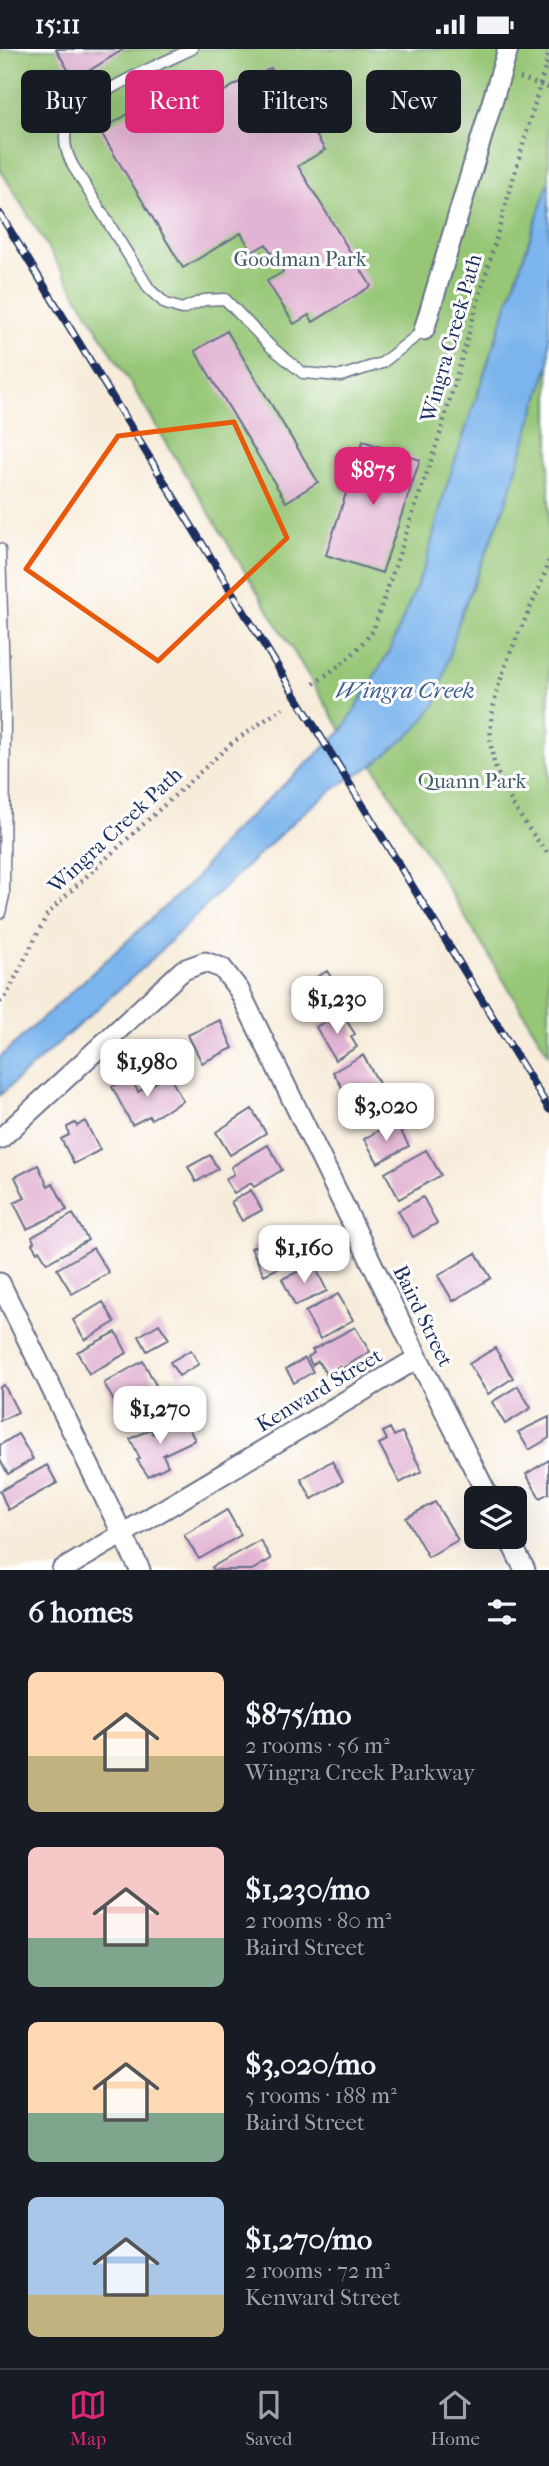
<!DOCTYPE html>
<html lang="en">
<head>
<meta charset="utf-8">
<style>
	body { margin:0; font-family:"IM FELL French Canon",serif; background:#242831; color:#f1f3f6; height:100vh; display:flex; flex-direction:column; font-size:26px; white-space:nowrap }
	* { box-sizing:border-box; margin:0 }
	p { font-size:23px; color:#9ea1a6 }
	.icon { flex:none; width:38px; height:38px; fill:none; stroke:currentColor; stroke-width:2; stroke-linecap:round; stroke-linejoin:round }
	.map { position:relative; height:1521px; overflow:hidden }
	.details { display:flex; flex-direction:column; background:#171b24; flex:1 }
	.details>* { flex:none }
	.guide { position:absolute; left:21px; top:21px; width:508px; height:63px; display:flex; gap:14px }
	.tools { position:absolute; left:464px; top:1437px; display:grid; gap:14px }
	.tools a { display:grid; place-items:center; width:63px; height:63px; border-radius:10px; background:#171b24; box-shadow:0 7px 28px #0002; font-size:35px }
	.price { position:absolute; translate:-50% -60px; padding:0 16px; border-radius:14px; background:#fff; color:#222; font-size:23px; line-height:46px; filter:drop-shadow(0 2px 4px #0008) }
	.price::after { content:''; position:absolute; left:50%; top:42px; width:21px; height:16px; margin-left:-10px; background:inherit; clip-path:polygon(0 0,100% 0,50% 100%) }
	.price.selected { background:#db2777; color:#fff }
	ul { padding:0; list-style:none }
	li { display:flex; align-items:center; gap:21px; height:175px; padding:0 28px }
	li span { display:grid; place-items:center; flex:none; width:196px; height:140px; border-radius:10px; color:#555 }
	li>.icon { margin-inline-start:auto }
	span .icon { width:84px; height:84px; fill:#fffc; stroke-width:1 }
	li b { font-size:30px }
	h2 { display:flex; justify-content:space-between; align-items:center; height:84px; padding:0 28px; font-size:30px }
	.tag { padding:0 24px; border-radius:10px; background:#171b24; box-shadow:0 7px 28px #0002; font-size:24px; line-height:63px }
	.tag.selected { background:#db2777; color:#fff }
	.status { display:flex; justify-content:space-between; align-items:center; height:49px; padding:0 35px; background:#171b24; direction:ltr }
	.status svg { height:19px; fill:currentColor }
	.menu { display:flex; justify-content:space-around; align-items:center; height:98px; border-top:2px solid #363941; background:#171b24; font-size:19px; color:#9ea1a6 }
	.menu a { display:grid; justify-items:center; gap:4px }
	.menu .selected { color:#db2777 }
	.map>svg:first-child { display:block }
</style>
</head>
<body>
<div class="status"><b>15:11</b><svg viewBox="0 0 49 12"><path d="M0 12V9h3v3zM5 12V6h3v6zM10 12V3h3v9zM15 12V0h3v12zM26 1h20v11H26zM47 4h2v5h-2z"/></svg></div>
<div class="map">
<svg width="549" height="1521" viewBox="0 0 549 1521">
	<rect width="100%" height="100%" fill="#fff"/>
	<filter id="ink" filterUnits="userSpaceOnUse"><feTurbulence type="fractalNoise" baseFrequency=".0143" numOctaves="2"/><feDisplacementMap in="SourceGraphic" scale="14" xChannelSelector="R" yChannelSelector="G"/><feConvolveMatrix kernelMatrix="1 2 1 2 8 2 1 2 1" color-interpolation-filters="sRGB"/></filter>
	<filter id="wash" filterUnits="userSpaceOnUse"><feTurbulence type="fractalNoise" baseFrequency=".00686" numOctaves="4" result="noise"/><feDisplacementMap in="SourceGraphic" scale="28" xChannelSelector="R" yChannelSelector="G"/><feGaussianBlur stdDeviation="1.57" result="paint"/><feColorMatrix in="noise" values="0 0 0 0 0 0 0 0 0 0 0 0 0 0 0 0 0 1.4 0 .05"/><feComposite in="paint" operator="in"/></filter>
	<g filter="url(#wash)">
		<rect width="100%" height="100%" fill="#f7ecda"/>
		<path fill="#96c676" stroke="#587a6a" stroke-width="2" d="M 0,0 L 549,0 L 549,132 L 445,442 L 426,514 L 390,601 L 342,682 L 0,120 Z
			M 549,315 L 549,1006 L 373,716 L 416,680 L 506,454 Z"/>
		<path fill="#7cb5ed" stroke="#4c72a6" stroke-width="2" d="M 549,132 L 549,315 L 506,454 L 461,564 L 436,655 L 416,680 L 373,716 L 336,738 L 303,764 L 237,826 L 144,918 L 0,1046 L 0,1008 L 194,831 L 228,787 L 342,682 L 390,601 L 426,514 L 445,442 Z"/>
		<g id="blocks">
			<path fill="#e2b4d3" d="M 56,0 L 124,0 L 74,31 Z
				M 271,19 L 291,56 L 296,53 L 325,101 L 298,117 L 371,237 L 313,273 L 309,266 L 294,275 L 267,232 L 283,223 L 266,195 L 252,203 L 241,184 L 183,219 L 100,82 L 168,41 L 173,50 L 190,41 L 200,57 L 246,29 L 248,33 Z
				M 227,282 L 318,433 L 286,453 L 195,302 Z
				M 363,392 L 420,411 L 382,524 L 326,506 Z
				M 327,922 L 336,936 L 304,955 L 295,941 Z
				M 341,963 L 355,985 L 351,988 L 357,998 L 335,1011 L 316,978 Z
				M 220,971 L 233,999 L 202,1014 L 188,986 Z
				M 363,1006 L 386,1047 L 357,1064 L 333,1023 Z
				M 169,1026 L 183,1052 L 151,1070 L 149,1067 L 132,1076 L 112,1038 L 130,1028 L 138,1043 Z
				M 252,1060 L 266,1084 L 230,1106 L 216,1083 Z
				M 85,1072 L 100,1101 L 74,1115 L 61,1090 L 69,1086 L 67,1078 L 75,1074 L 77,1077 Z
				M 388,1076 L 391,1081 L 398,1077 L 409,1097 L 378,1114 L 364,1090 Z
				M 268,1096 L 282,1121 L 254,1138 L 251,1134 L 234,1144 L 225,1130 L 234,1125 L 231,1118 Z
				M 426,1101 L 441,1126 L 399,1150 L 385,1124 Z
				M 210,1106 L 218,1120 L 196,1133 L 188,1118 Z
				M 38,1116 L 48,1137 L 53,1134 L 67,1161 L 27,1180 L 14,1154 L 25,1149 L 15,1128 Z
				M 251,1141 L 262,1161 L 242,1172 L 231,1153 Z
				M 423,1148 L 437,1174 L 413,1188 L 398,1162 Z
				M 73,1165 L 88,1191 L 47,1214 L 39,1201 L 37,1203 L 32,1195 L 34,1193 L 32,1188 Z
				M 293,1182 L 302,1202 L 285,1210 L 287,1215 L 264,1226 L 251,1199 L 274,1188 L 276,1191 Z
				M 93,1199 L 109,1224 L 72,1245 L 57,1220 Z
				M 476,1204 L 491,1229 L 453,1252 L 438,1227 Z
				M 314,1215 L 327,1242 L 295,1257 L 282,1230 Z
				M 338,1245 L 353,1271 L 320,1290 L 305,1263 Z
				M 103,1253 L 115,1273 L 85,1291 L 73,1271 Z
				M 159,1275 L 169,1290 L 147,1302 L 139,1287 Z
				M 355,1278 L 370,1303 L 341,1320 L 340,1317 L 326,1325 L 318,1312 L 312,1316 L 308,1308 L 314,1304 L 312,1301 Z
				M 116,1283 L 127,1304 L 89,1325 L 77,1303 Z
				M 495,1299 L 513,1329 L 488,1345 L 469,1315 Z
				M 191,1301 L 199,1315 L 179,1327 L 170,1313 Z
				M 305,1309 L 313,1323 L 294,1334 L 286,1320 Z
				M 143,1312 L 157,1338 L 118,1360 L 104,1334 Z
				M 4,1336 L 18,1363 L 0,1372 L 0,1338 Z
				M 518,1337 L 531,1359 L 505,1375 L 492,1353 Z
				M 549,1368 L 549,1389 L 529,1401 L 518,1383 Z
				M 184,1370 L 195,1391 L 163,1406 L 168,1417 L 148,1427 L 137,1411 L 140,1410 L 130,1390 L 151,1380 L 153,1385 Z
				M 390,1379 L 394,1387 L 402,1383 L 422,1422 L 400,1434 L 379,1395 L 387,1391 L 383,1383 Z
				M 18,1385 L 33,1410 L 8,1425 L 0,1411 L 0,1396 Z
				M 549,1411 L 549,1444 L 540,1449 L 526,1425 Z
				M 332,1412 L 343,1432 L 312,1450 L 301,1430 Z
				M 47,1416 L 57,1434 L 8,1461 L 0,1442 Z
				M 435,1453 L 458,1491 L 428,1508 L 406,1469 Z
				M 227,1461 L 241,1486 L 199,1510 L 184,1486 Z
				M 260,1491 L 271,1510 L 252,1521 L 214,1521 L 212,1518 Z"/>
		</g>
	</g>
	<g filter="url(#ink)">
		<use href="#blocks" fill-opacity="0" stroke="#687189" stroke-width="2"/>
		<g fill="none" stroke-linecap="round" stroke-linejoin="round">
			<g stroke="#687189" stroke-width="13">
				<path id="lane" d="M 192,0 C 163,14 73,50 66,80 C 63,94 67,105 73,117 L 150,241 L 166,255 L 182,260 L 204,251 L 225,250 L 271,298 L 303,324 L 341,327 L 382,314 L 424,281
					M 0,500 L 5,661 L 4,846 L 0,864"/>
			</g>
			<g stroke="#687189" stroke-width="23">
				<path id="street" d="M 424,281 L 508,0
					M 0,1090 L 183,921 L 205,913 L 222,919 L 239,941 L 418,1309 L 489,1449
					M 0,1234 L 140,1521
					M 508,1488 L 525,1521
					M 62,1521 L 418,1309"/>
			</g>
			<path stroke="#687189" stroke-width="4.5" stroke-dasharray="2 5" stroke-linecap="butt" d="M 520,29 L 549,39
				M 549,512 C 529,575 473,652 496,720 C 508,752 528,780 549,806
				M 314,635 L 350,608 L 373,582 L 440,385 L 549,5
				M 0,953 L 5,949 L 47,866 L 63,849 L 233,693 L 283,659"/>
			<use href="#lane" stroke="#fff" stroke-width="10"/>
			<use href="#street" stroke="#fff" stroke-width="19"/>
			<g stroke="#1b2f5e" stroke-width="8">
				<path id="rail" d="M 0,165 L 549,1060"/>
			</g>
			<use href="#rail" stroke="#fff" stroke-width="5" stroke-dasharray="16" stroke-linecap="butt"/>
		</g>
	</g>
	<path fill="none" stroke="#e8590c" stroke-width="5" stroke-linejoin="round" d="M 234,373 L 287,489 L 158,612 L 26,520 L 118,387 Z"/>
	<g text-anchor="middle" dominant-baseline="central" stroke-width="6" stroke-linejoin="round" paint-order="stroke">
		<g font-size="21" fill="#405c65" stroke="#fff">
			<text x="300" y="210">Goodman Park</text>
			<text x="472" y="732">Quann Park</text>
		</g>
		<g font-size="21" fill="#1b2f5e" stroke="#fff">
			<text transform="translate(451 289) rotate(-74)">Wingra Creek Path</text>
			<text transform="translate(115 781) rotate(-43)">Wingra Creek Path</text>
			<text transform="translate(423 1267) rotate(64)">Baird Street</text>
			<text transform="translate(319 1341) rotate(-31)">Kenward Street</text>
		</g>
		<g font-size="23" font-style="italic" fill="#3d5e90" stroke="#fff">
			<text x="405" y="641">Wingra Creek</text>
		</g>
	</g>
</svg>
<div class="tools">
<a><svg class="icon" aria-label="layers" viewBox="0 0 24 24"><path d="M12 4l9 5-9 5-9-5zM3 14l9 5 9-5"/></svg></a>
</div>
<b class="price selected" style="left:373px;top:458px">$875</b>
<b class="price" style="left:337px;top:987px">$1,230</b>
<b class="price" style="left:147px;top:1050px">$1,980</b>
<b class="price" style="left:386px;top:1094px">$3,020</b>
<b class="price" style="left:304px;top:1236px">$1,160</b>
<b class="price" style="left:160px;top:1397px">$1,270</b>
<div class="guide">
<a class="tag">Buy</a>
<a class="tag selected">Rent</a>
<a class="tag">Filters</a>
<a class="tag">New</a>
</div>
</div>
<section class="details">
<h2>6 homes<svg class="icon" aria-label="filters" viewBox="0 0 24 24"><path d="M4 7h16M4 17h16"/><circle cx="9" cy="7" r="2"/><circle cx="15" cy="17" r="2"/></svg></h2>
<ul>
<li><span style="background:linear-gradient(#ffd9b3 60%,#c2b280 0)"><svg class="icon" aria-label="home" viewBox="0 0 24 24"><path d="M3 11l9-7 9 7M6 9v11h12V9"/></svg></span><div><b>$875/mo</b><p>2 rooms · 56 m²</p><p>Wingra Creek Parkway</p></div></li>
<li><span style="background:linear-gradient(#f6c9c9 65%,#7fa58c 0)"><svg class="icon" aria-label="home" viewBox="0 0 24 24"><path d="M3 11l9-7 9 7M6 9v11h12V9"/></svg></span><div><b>$1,230/mo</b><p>2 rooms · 80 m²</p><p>Baird Street</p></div></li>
<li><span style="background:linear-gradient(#ffd9b3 65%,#7fa58c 0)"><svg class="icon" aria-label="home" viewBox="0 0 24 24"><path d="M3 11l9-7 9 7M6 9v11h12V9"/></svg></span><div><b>$3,020/mo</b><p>5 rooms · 188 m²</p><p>Baird Street</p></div></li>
<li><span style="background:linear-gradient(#a9c7e8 70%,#c2b280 0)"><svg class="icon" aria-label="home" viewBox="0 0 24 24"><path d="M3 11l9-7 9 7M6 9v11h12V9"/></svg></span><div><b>$1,270/mo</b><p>2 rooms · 72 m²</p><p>Kenward Street</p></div></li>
</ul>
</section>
<nav class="menu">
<a class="selected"><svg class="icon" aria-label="map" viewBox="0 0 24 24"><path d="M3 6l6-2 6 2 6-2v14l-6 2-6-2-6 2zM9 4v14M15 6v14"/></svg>Map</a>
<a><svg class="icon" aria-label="saved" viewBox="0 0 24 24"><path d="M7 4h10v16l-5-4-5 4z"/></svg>Saved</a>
<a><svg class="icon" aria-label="home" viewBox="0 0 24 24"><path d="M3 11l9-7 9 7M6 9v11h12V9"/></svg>Home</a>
</nav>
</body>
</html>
